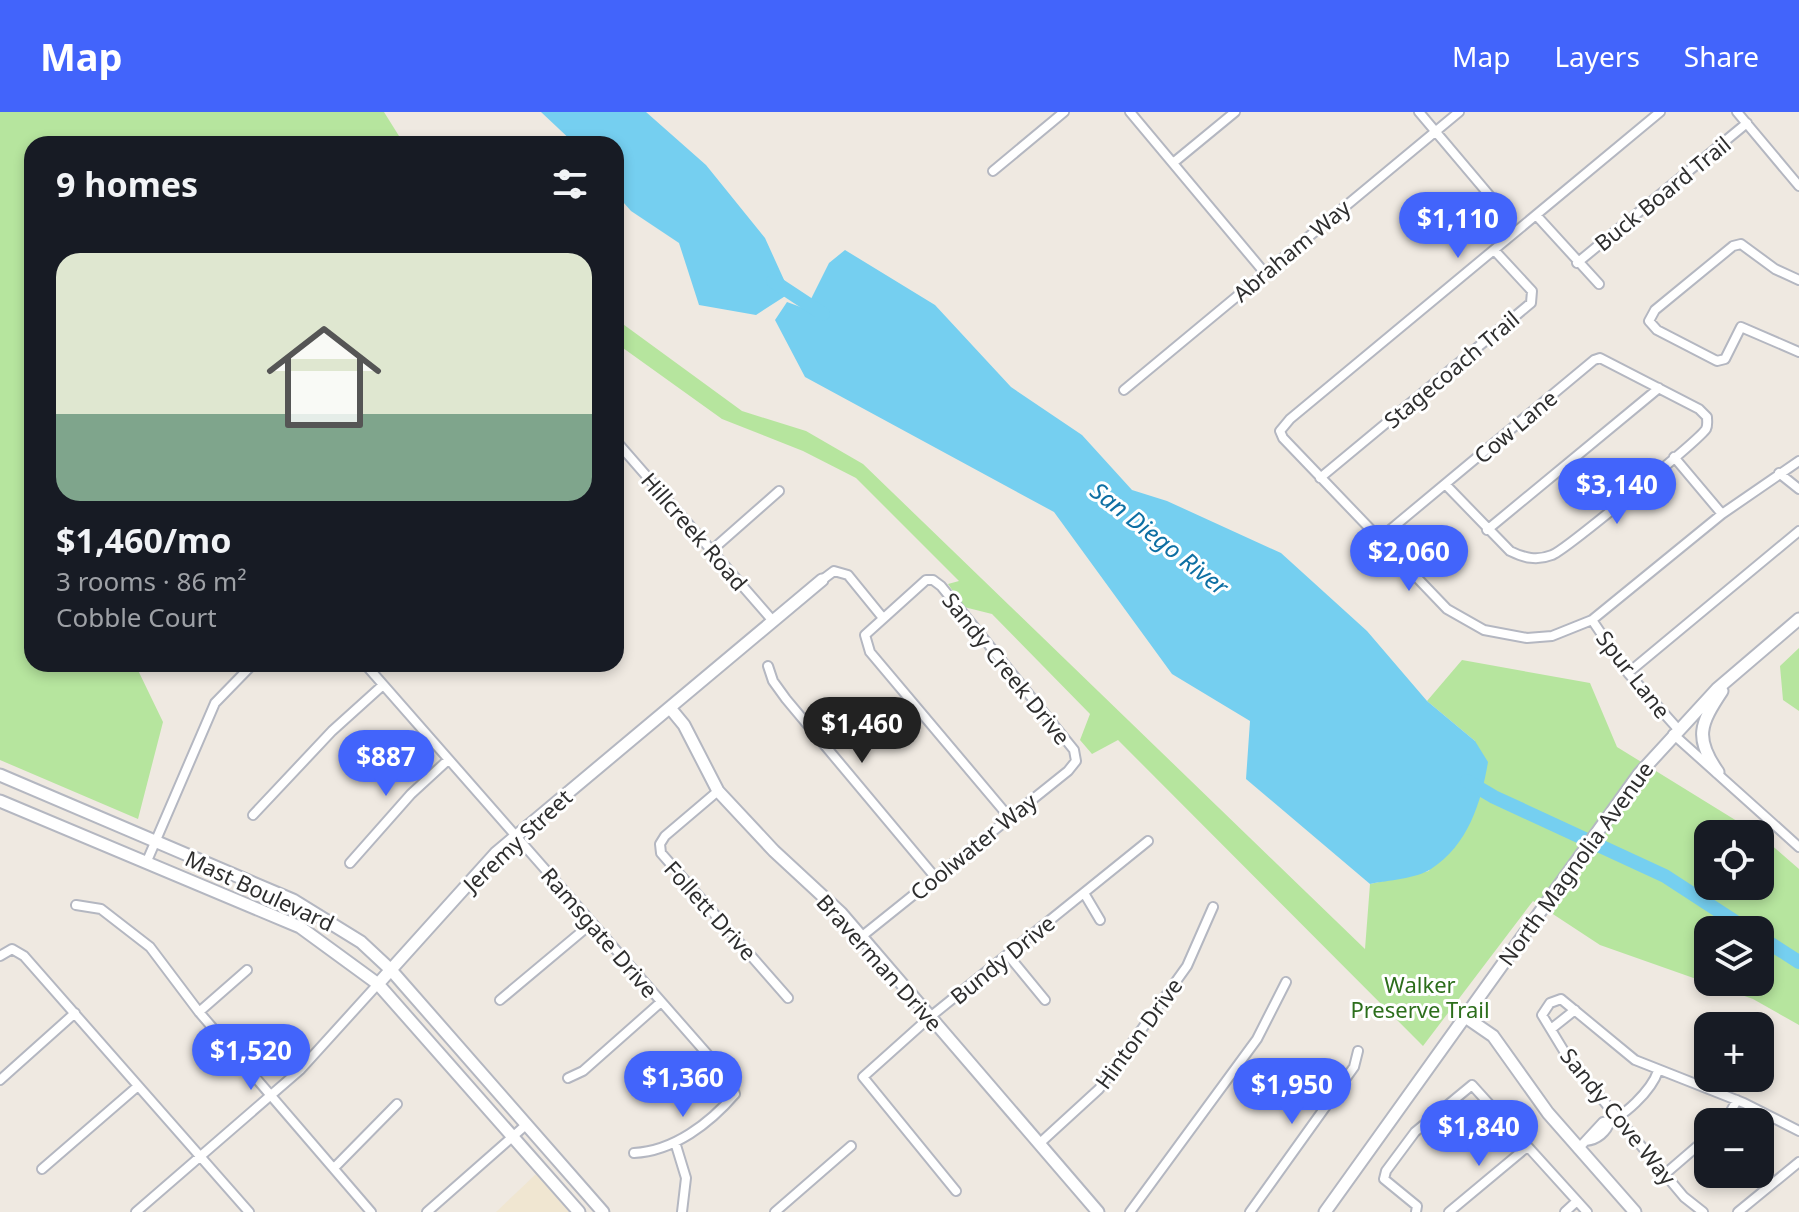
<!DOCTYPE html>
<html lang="en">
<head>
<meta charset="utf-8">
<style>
	body { margin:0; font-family:"Noto Sans",sans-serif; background:#242831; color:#f1f3f6; height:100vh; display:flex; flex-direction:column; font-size:30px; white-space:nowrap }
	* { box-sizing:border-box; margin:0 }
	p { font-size:26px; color:#9ea1a6 }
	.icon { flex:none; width:44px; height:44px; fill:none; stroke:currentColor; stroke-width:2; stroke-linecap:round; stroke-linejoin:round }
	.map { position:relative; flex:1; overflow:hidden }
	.details { position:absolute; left:24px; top:24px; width:600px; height:536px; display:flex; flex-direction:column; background:#171b24; border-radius:24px; box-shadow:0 4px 12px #0003 }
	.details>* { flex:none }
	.fabs { position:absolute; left:1694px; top:708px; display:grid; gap:16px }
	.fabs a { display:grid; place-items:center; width:80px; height:80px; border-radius:16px; background:#171b24; box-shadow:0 4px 12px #0003; font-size:40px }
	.price { position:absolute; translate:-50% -68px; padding:0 18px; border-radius:28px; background:#4264fb; color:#fff; font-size:26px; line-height:52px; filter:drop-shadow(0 2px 4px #0008) }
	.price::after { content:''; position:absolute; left:50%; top:48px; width:24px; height:18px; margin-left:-12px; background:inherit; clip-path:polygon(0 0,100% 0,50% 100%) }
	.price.on { background:#222; color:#fff }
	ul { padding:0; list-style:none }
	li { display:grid; align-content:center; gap:16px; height:424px; padding:0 32px }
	li span { display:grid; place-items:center; height:248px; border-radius:24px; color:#555 }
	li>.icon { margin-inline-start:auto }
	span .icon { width:144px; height:144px; fill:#fffc; stroke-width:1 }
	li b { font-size:34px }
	h2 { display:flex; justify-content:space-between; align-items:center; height:96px; padding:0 32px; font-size:34px }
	header { display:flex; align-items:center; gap:48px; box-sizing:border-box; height:112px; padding:0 40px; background:#4264fb; color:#fff }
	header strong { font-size:38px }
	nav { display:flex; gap:44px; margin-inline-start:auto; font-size:28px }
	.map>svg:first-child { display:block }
</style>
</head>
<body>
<header>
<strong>Map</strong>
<nav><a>Map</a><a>Layers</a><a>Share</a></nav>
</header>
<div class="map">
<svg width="1799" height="1100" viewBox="0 0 1799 1100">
	<rect width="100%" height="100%" fill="#efe9e1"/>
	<path fill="#f0e6d1" d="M 536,1062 L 569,1100 L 496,1100 Z"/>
	<path fill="#b6e59e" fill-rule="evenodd" d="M 0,0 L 384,0 L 404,32 L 32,32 L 32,552 L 135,552 L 163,610 L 138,707 L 0,648 Z
		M 616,207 L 742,299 L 806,319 L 863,352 L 1365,837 L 1370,772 L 1429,759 L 1475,629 L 1427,589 L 1462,548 L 1590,571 L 1617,635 L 1758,722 L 1708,722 L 1708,774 L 1760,774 L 1760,723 L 1799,757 L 1799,913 L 1753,887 L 1600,833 L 1533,789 L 1423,934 L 1118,628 L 1092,642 L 1080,628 L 1090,602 L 992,502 L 964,495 L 948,472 L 959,469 L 856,366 L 803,339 L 722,307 L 616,231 ZM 1708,818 L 1760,818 L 1760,870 L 1708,870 Z
		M 1799,536 L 1799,599 L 1783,588 L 1780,554 Z"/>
	<path fill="#75cff0" d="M 541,0 L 646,0 L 706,53 L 765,126 L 790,181 L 756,203 L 699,193 L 679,131 L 631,99 L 616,82 L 616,32 L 575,32 Z
		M 845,138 L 935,193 L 1011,275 L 1082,323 L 1132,378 L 1167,389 L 1281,441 L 1367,519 L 1427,589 L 1475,629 L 1488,650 C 1481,691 1468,733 1431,757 C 1416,767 1388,768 1370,772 L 1246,667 L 1250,609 L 1172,562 L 1054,400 L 805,265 L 775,208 L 787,190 L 806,197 L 829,151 Z"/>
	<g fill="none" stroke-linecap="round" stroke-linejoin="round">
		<path stroke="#75cff0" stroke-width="14" d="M 773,169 L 823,202
			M 1467,669 L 1494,685 L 1665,764 L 1748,818
			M 1760,825 L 1799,850"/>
		<g stroke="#b4b7c1" stroke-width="12">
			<path id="street" d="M 1130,0 L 1264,160
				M 1419,0 L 1490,84
				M 1660,0 L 1290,307 L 1280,319 L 1283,326 L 1447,497 L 1484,518 L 1527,526 L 1552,524 L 1592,508 L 1722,402 L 1799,349
				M 1737,0 L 1799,74
				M 1173,51 L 1235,0
				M 993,59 L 1064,0
				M 1536,103 L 1599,172
				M 1577,151 L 1747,11
				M 1799,168 L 1775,157 L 1741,132 L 1733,134 L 1655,198 L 1649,209 L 1657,218 L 1717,249 L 1725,247 L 1741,215 L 1799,240
				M 1124,278 L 1459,0
				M 616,329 L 773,509
				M 1674,345 L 1722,402
				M 1779,361 L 1799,377
				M 1320,366 L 1531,191 L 1532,179 L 1495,139
				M 1487,418 L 1659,276
				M 1379,427 L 1594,248 L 1600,246 L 1699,297 L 1707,305 C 1707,309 1708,313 1706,317 C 1700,327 1564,439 1552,443 C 1537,449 1524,446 1510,439 L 1445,372
				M 712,438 L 779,379
				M 822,468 L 834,459 L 848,463 L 883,506
				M 1592,508 L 1628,561 L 1677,616
				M 365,552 L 730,968 L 735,982 C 710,1011 674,1039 634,1041
				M 768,554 L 773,569 L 786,587 L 935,765
				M 1628,561 L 1799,419
				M 1673,622 L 1799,735
				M 718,679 L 665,724 L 660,732 L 661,741 L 788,886
				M 253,703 L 332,619 L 383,573
				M 147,749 L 215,591 L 253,552
				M 350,751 L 411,682 L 448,648
				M 1084,781 L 1100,808
				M 76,793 L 101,797 L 150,835 L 199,900 L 371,1100
				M 861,825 L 1068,659 L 1076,649 L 1074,638 L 941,474 L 933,468 L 926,468 L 865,523 L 870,540 L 1009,705
				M 1008,843 L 1045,888
				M 0,844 L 12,837 L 24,844 L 249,1100
				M 500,888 L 592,811
				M 199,900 L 247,858
				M 1551,917 L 1575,898
				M 568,966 L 583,959 L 661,890
				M 0,968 L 75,901
				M 1725,1010 L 1737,988
				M 1586,1029 C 1597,1028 1607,1020 1610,1009
				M 675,1030 L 686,1066 L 682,1100
				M 1040,1031 L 1099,977 L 1187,854 L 1213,795
				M 1578,1037 L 1603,1010 C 1623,1008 1652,977 1658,959
				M 334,1056 L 397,992
				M 42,1057 L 138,974
				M 1665,1062 L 1708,1025
				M 956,1079 L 863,965 L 930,905 L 1148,729
				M 136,1100 L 300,958 L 378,872
				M 427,1100 L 527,1012
				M 775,1100 L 851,1034
				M 1130,1100 L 1257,927 L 1286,870
				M 1250,1100 L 1354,955 L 1358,939
				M 1416,1100 L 1417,1094 L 1384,1067 L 1386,1059 L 1415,1020 L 1472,973 L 1587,1100
				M 1449,1100 L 1527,1035
				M 1565,1100 L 1577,1089
				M 1703,1100 L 1684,1085 L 1570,949 L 1542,903 L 1550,891 L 1561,887 L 1635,948 L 1744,991 L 1799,1019
				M 1738,1100 L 1799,1050"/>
		</g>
		<g stroke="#b4b7c1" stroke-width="15">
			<path id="secondary" d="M 670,596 L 684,613 L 718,679 L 774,739 L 841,801 L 1098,1100
				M 1718,660 C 1694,626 1700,612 1722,579
				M 0,663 L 293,788 L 361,830 L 391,858 L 603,1100
				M 0,689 L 300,815 L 378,872 L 579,1100
				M 378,872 L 496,741 L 822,468
				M 1464,904 L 1493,924 L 1548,1001 L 1635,1100
				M 1325,1100 L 1639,662 L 1717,577 L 1799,507"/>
		</g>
		<use href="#street" stroke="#fff" stroke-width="8"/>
		<use href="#secondary" stroke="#fff" stroke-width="11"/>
	</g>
	<g text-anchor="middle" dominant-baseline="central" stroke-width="6" stroke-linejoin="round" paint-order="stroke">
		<g font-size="22" fill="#2e2e2e" stroke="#fff">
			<text transform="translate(1662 81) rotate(-39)">Buck Board Trail</text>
			<text transform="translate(1291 138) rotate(-40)">Abraham Way</text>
			<text transform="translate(1451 257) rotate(-40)">Stagecoach Trail</text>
			<text transform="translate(1515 314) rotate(-40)">Cow Lane</text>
			<text transform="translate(695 419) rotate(49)">Hillcreek Road</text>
			<text transform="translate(1007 556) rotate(51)">Sandy Creek Drive</text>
			<text transform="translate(1634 562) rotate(52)">Spur Lane</text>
			<text transform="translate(517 728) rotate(-43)">Jeremy Street</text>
			<text transform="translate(973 734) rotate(-39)">Coolwater Way</text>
			<text transform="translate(1575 751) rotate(-54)">North Magnolia Avenue</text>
			<text transform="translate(260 778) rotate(25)">Mast Boulevard</text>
			<text transform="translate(711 798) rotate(48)">Follett Drive</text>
			<text transform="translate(600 820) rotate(49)">Ramsgate Drive</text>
			<text transform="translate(1002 847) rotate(-39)">Bundy Drive</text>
			<text transform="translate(880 850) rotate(48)">Braverman Drive</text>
			<text transform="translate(1138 921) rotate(-54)">Hinton Drive</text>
			<text transform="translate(1619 1004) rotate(51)">Sandy Cove Way</text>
		</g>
		<g font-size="22" fill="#2c6e1b" stroke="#fff">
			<text x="1420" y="872">Walker<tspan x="1420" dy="25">Preserve Trail</tspan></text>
		</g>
		<g font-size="24" font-style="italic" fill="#0d6fa3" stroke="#fff">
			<text transform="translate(1160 426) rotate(38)">San Diego River</text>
		</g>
	</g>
</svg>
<div class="fabs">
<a><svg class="icon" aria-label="locate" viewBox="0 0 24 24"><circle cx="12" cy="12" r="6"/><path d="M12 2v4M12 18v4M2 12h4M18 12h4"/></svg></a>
<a><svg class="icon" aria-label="layers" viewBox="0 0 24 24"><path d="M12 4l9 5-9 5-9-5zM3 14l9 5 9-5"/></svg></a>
<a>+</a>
<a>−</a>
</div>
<b class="price" style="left:1458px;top:148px">$1,110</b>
<b class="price" style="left:1617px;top:414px">$3,140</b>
<b class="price" style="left:1409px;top:481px">$2,060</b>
<b class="price on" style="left:862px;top:653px">$1,460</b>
<b class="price" style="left:386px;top:686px">$887</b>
<b class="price" style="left:251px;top:980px">$1,520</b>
<b class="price" style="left:683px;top:1007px">$1,360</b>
<b class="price" style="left:1292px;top:1014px">$1,950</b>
<b class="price" style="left:1479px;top:1056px">$1,840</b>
<section class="details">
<h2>9 homes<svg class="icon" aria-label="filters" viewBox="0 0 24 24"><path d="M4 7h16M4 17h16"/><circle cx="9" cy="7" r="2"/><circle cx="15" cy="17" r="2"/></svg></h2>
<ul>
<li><span style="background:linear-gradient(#dfe7d0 65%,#7fa58c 0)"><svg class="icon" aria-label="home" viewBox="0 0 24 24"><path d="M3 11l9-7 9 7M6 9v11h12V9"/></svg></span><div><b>$1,460/mo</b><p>3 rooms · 86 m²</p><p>Cobble Court</p></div></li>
</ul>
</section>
</div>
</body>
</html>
